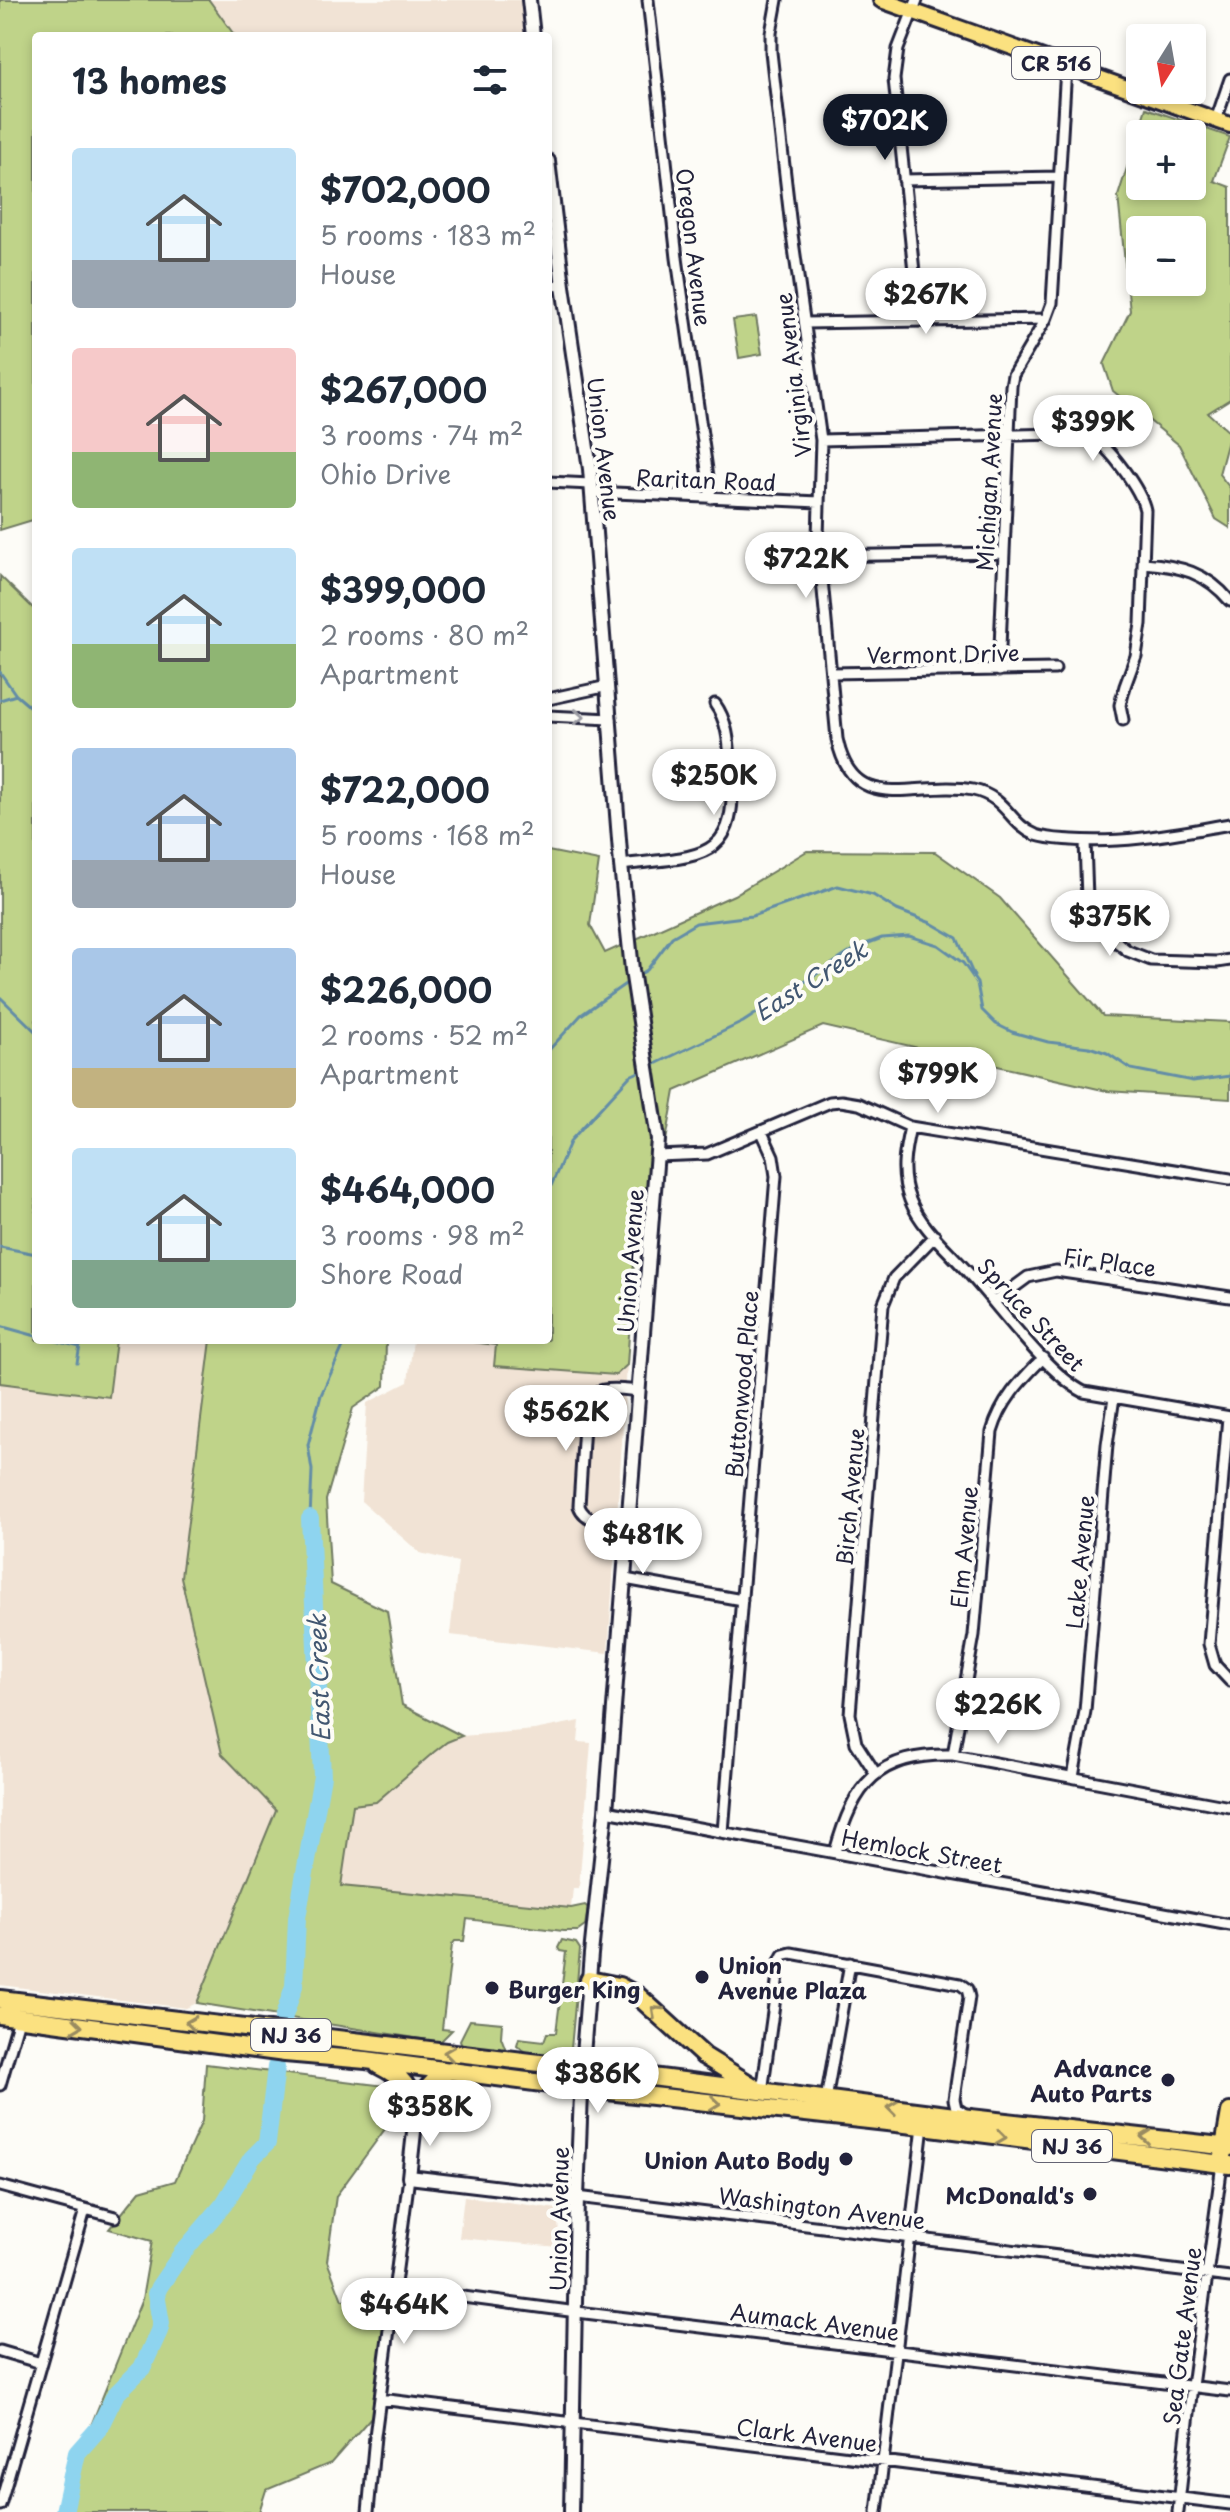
<!DOCTYPE html>
<html lang="en">
<head>
<meta charset="utf-8">
<style>
	body { margin:0; font-family:"Playpen Sans",sans-serif; background:#f6f6f7; color:#1f2937; height:100vh; display:flex; flex-direction:column; font-size:30px; white-space:nowrap }
	* { box-sizing:border-box; margin:0 }
	p { font-size:26px; color:#747a83 }
	.icon { flex:none; width:44px; height:44px; fill:none; stroke:currentColor; stroke-width:2; stroke-linecap:round; stroke-linejoin:round }
	.map { position:relative; flex:1; overflow:hidden }
	.details { position:absolute; left:32px; top:32px; width:520px; height:1312px; display:flex; flex-direction:column; background:#fff; border-radius:8px; box-shadow:0 4px 12px #0003 }
	.details>* { flex:none }
	.needle { width:52px; rotate:191deg }
	.fabs { position:absolute; left:1126px; top:24px; display:grid; gap:16px }
	.fabs a { display:grid; place-items:center; width:80px; height:80px; border-radius:8px; background:#fff; box-shadow:0 4px 12px #0003; font-size:40px }
	.price { position:absolute; translate:-50% -68px; padding:0 18px; border-radius:28px; background:#fff; color:#222; font-size:26px; line-height:52px; filter:drop-shadow(0 2px 4px #0008) }
	.price::after { content:''; position:absolute; left:50%; top:48px; width:24px; height:18px; margin-left:-12px; background:inherit; clip-path:polygon(0 0,100% 0,50% 100%) }
	.price.active { background:#111827; color:#fff }
	ul { padding:0; list-style:none }
	li { display:flex; align-items:center; gap:24px; height:200px; padding:0 40px }
	li span { display:grid; place-items:center; flex:none; width:224px; height:160px; border-radius:8px; color:#555 }
	li>.icon { margin-inline-start:auto }
	span .icon { width:96px; height:96px; fill:#fffc; stroke-width:1 }
	li b { font-size:34px }
	h2 { display:flex; justify-content:space-between; align-items:center; height:96px; padding:0 40px; font-size:34px }
	.map>svg:first-child { display:block }
</style>
</head>
<body>
<div class="map">
<svg width="1230" height="2512" viewBox="0 0 1230 2512">
	<rect width="100%" height="100%" fill="#fdfcf7"/>
	<filter id="ink" filterUnits="userSpaceOnUse"><feTurbulence type="fractalNoise" baseFrequency=".0125" numOctaves="2"/><feDisplacementMap in="SourceGraphic" scale="16" xChannelSelector="R" yChannelSelector="G"/><feConvolveMatrix kernelMatrix="1 2 1 2 8 2 1 2 1" color-interpolation-filters="sRGB"/></filter>
	<g filter="url(#ink)">
		<path fill="#f1e3d5" d="M 209,0 L 528,0 L 533,36 L 235,36 Z
			M 637,1214 L 608,1653 L 450,1635 L 458,1562 L 420,1553 L 361,1501 L 367,1403 L 408,1382 L 413,1340 L 548,1340 Z
			M 116,1340 L 211,1340 L 181,1577 L 222,1754 L 276,1810 L 197,2003 L 186,2008 L 0,1985 L 0,1383 L 108,1397 Z
			M 580,1721 L 578,1742 L 591,1743 L 579,1888 L 573,1888 L 571,1908 L 341,1886 L 353,1805 L 376,1802 L 434,1752 L 447,1742 L 462,1736 L 534,1730 Z
			M 464,2196 L 558,2209 L 559,2247 L 459,2238 Z"/>
		<path fill="#bfd389" stroke="#707a62" stroke-width="2" fill-rule="evenodd" d="M 0,0 L 209,0 L 235,36 L 36,36 L 36,519 L 0,530 Z
			M 1146,108 L 1230,137 L 1214,181 L 1230,187 L 1230,399 L 1208,413 L 1230,433 L 1219,474 L 1230,488 L 1230,528 L 1216,519 L 1179,445 L 1113,391 L 1104,364 L 1130,311 L 1118,196 ZM 1140,134 L 1192,134 L 1192,186 L 1140,186 ZM 1140,230 L 1192,230 L 1192,282 L 1140,282 Z
			M 756,317 L 762,354 L 739,358 L 733,320 Z
			M 0,576 L 36,611 L 36,1340 L 116,1340 L 109,1397 L 0,1383 Z
			M 548,851 L 599,861 L 590,925 L 605,953 L 734,895 L 807,851 L 935,852 L 1000,898 L 1103,1016 L 1230,1022 L 1230,1099 L 1107,1091 L 823,1026 L 675,1091 L 652,1218 L 637,1215 L 627,1365 L 616,1375 L 494,1366 L 496,1345 L 456,1340 L 548,1340 Z
			M 211,1340 L 386,1340 L 385,1386 L 353,1408 L 326,1500 L 331,1584 L 387,1611 L 402,1705 L 462,1736 L 447,1742 L 434,1752 L 376,1802 L 353,1805 L 341,1886 L 571,1908 L 585,1905 L 588,1908 L 585,1926 L 578,1931 L 563,1931 L 467,1919 L 464,1941 L 455,1941 L 452,1945 L 442,2029 L 452,2030 L 440,2042 L 197,2003 L 276,1810 L 222,1754 L 181,1577 Z
			M 562,1940 L 576,1943 L 580,1949 L 571,2049 C 559,2063 529,2057 517,2045 L 519,2038 L 544,2041 L 547,2033 L 556,2033 L 566,1952 L 560,1951 L 558,1948 Z
			M 470,2020 L 502,2023 L 501,2037 L 506,2050 L 462,2045 L 460,2040 Z
			M 206,2064 L 410,2089 L 385,2129 L 336,2196 L 327,2261 L 342,2300 L 391,2299 L 379,2408 L 331,2463 L 266,2490 L 259,2512 L 56,2512 L 142,2299 L 152,2241 L 109,2229 L 140,2191 L 175,2181 L 202,2121 Z"/>
		<g fill="none" stroke-linecap="round" stroke-linejoin="round">
			<path stroke="#638da7" stroke-width="3" d="M 0,672 L 16,695 L 36,712
				M 0,700 L 16,695
				M 637,976 L 647,970 L 672,937 L 696,923 L 752,916 L 838,886 L 873,895 L 897,910 L 931,923 L 957,938 L 974,976
				M 0,997 L 36,1032
				M 548,1051 L 581,1015 L 631,980
				M 649,1067 L 743,1022 L 858,947 L 882,938 L 909,936 L 938,945 L 963,963 L 977,983 L 982,1010 L 996,1024 L 1012,1032 L 1048,1042 L 1089,1047 L 1107,1053 L 1131,1069 L 1193,1081 L 1230,1076
				M 548,1187 L 551,1186 L 571,1140 L 630,1076 L 643,1070
				M 0,1247 L 36,1254
				M 0,1326 L 36,1336
				M 53,1340 L 80,1347
				M 77,1363 L 81,1340
				M 310,1519 L 312,1470 L 308,1445 L 321,1395 L 346,1340"/>
			<path stroke="#8ed4ef" stroke-width="18" d="M 283,2019 L 294,1986 L 297,1918 L 322,1776 L 310,1519
				M 64,2512 L 77,2453 L 99,2428 L 115,2395 L 142,2368 L 159,2331 L 161,2323 L 156,2294 L 159,2287 L 183,2252 L 224,2204 L 252,2158 L 267,2143 L 276,2067"/>
			<g stroke="#22223b" stroke-width="15">
				<path id="street" d="M 648,0 L 677,258 L 711,498
					M 777,0 L 771,33 L 771,52 L 791,227 L 821,440 L 818,537 L 837,739 C 853,819 917,779 973,790 C 1007,797 1009,824 1036,835 C 1048,839 1060,839 1072,840 C 1126,844 1177,833 1230,824
					M 917,0 L 898,49 L 894,79 L 919,320
					M 1216,120 L 1230,79
					M 904,180 L 1059,177
					M 548,285 L 563,286
					M 805,323 L 1046,319
					M 821,440 L 1058,434 C 1068,434 1081,433 1091,437 C 1109,446 1141,490 1145,510 L 1141,624 L 1136,656 L 1125,686 L 1120,705 L 1123,720
					M 548,482 L 591,484
					M 592,492 L 819,502
					M 820,556 L 1002,553
					M 1144,563 C 1180,566 1206,572 1230,601
					M 999,671 L 1011,386 L 1013,375 L 1046,319 L 1052,303 L 1066,67
					M 831,673 L 1055,669
					M 548,699 L 608,686
					M 548,716 L 611,719
					M 1085,841 L 1087,899 L 1099,918 L 1118,943 L 1128,951 L 1151,960 L 1217,962 L 1230,960
					M 621,865 C 695,855 740,866 731,770 C 729,748 729,723 715,704
					M 910,1127 C 904,1153 900,1175 910,1200 C 922,1230 952,1253 972,1277 C 1000,1308 1049,1375 1084,1392 L 1230,1417
					M 657,1156 L 707,1154 L 830,1102 L 841,1101 L 859,1104 L 910,1127 L 1230,1179
					M 994,1302 L 1028,1277 L 1056,1271 L 1230,1297
					M 1228,1417 L 1209,1644 L 1215,1665 L 1230,1681
					M 629,1523 C 611,1522 586,1525 579,1506 L 585,1409 C 593,1383 617,1389 639,1391
					M 625,1579 L 742,1600
					M 953,1755 L 974,1635 L 992,1432 C 1001,1401 1020,1381 1043,1358
					M 876,1774 L 856,1743 L 850,1714 L 883,1305 L 894,1278 L 935,1236
					M 1073,1777 L 1085,1711 L 1107,1445 L 1114,1397
					M 606,1811 L 1230,1925
					M 723,1832 L 776,1176 L 773,1156 L 762,1132
					M 835,1852 C 854,1783 878,1753 953,1755 L 1230,1807
					M 0,2085 L 19,2019
					M 762,2092 L 780,1961 L 783,1955 L 791,1953 L 960,1984 L 967,1989 L 969,1997 L 954,2099 L 956,2108 L 966,2115
					M 826,2100 L 850,1963
					M 0,2186 L 115,2217
					M 577,2197 L 1230,2277
					M 395,2288 L 577,2312 L 1230,2391
					M 0,2351 L 41,2363
					M 380,2399 L 1230,2504
					M 0,2505 L 85,2210
					M 368,2512 L 375,2436 L 409,2177
					M 877,2512 L 923,2126
					M 1178,2512 L 1192,2386 L 1222,2164"/>
			</g>
			<g stroke="#22223b" stroke-width="18">
				<path id="secondary" d="M 529,0 L 533,36
					M 548,161 L 563,286 L 590,469 L 621,865 L 632,970 L 658,1139 L 606,1811 L 591,1954 L 582,2068 L 577,2197 L 571,2512
					M 416,2114 L 409,2177 L 577,2197"/>
			</g>
			<g stroke="#22223b" stroke-width="20">
				<path id="primary" d="M 881,0 L 1230,125"/>
			</g>
			<g stroke="#22223b" stroke-width="22">
				<path id="highway" d="M 589,1980 L 619,1986 L 638,1996 L 704,2056 L 754,2087
					M 0,1999 L 582,2068 L 970,2118 L 1230,2147
					M 0,2015 L 285,2053 L 366,2060 L 581,2088 L 923,2126 L 1230,2165
					M 378,2065 C 404,2078 410,2086 416,2114
					M 416,2113 C 423,2091 430,2081 451,2070
					M 1223,2153 L 1230,2112"/>
			</g>
			<use href="#street" stroke="#fdfcf7" stroke-width="9"/>
			<use href="#secondary" stroke="#fdfcf7" stroke-width="12"/>
			<use href="#primary" stroke="#fbe180" stroke-width="14"/>
			<use href="#highway" stroke="#fbe180" stroke-width="16"/>
		</g>
		<defs><path id="oneway-chevron" d="M-2-3.5L2.5 0L-2 3.5" fill="none" stroke-width="1.6" stroke-linecap="round" stroke-linejoin="round" transform="scale(2)"/></defs>
		<use stroke="#9a9aa2" href="#oneway-chevron" transform="translate(579 717) rotate(3)"/>
		<g stroke="#998b61">
			<use href="#oneway-chevron" transform="translate(656 2011) rotate(-137)"/>
			<use href="#oneway-chevron" transform="translate(191 2023) rotate(-173)"/>
			<use href="#oneway-chevron" transform="translate(77 2026) rotate(7)"/>
			<use href="#oneway-chevron" transform="translate(449 2053) rotate(-173)"/>
			<use href="#oneway-chevron" transform="translate(715 2103) rotate(6)"/>
			<use href="#oneway-chevron" transform="translate(892 2108) rotate(-173)"/>
			<use href="#oneway-chevron" transform="translate(1001 2137) rotate(8)"/>
			<use href="#oneway-chevron" transform="translate(1146 2137) rotate(-174)"/>
		</g>
	</g>
	<g fill="#22223b" stroke="#fdfcf7" stroke-width="3">
		<circle cx="702" cy="1977" r="8"/>
		<circle cx="492" cy="1988" r="8"/>
		<circle cx="1168" cy="2080" r="8"/>
		<circle cx="846" cy="2159" r="8"/>
		<circle cx="1090" cy="2194" r="8"/>
	</g>
	<g text-anchor="middle" dominant-baseline="central" stroke-width="8" stroke-linejoin="round" paint-order="stroke">
		<g fill="#fdfcf7" stroke="#646373" stroke-width="2">
			<rect x="1012" y="47" width="88" height="32" rx="6"/>
			<rect x="251" y="2019" width="80" height="32" rx="6"/>
			<rect x="1032" y="2130" width="80" height="32" rx="6"/>
		</g>
		<g font-size="20" font-weight="bold" fill="#22223b">
			<text x="1056" y="63">CR 516</text>
			<text x="291" y="2035">NJ 36</text>
			<text x="1072" y="2146">NJ 36</text>
		</g>
		<g font-size="22" fill="#22223b" stroke="#fdfcf7">
			<text transform="translate(695 247) rotate(83)">Oregon Avenue</text>
			<text transform="translate(792 375) rotate(-97)">Virginia Avenue</text>
			<text transform="translate(605 449) rotate(83)">Union Avenue</text>
			<text transform="translate(706 479) rotate(2)">Raritan Road</text>
			<text transform="translate(988 482) rotate(-87)">Michigan Avenue</text>
			<text transform="translate(943 653) rotate(-1)">Vermont Drive</text>
			<text transform="translate(629 1261) rotate(-86)">Union Avenue</text>
			<text transform="translate(1110 1261) rotate(8)">Fir Place</text>
			<text transform="translate(1032 1314) rotate(47)">Spruce Street</text>
			<text transform="translate(741 1384) rotate(-85)">Buttonwood Place</text>
			<text transform="translate(849 1497) rotate(-85)">Birch Avenue</text>
			<text transform="translate(963 1547) rotate(-85)">Elm Avenue</text>
			<text transform="translate(1079 1562) rotate(-85)">Lake Avenue</text>
			<text transform="translate(922 1850) rotate(10)">Hemlock Street</text>
			<text transform="translate(822 2207) rotate(7)">Washington Avenue</text>
			<text transform="translate(558 2219) rotate(-89)">Union Avenue</text>
			<text transform="translate(815 2321) rotate(7)">Aumack Avenue</text>
			<text transform="translate(1181 2336) rotate(-83)">Sea Gate Avenue</text>
			<text transform="translate(807 2434) rotate(7)">Clark Avenue</text>
		</g>
		<g font-size="22" font-weight="bold" fill="#22223b" stroke="#fdfcf7" text-anchor="end">
			<text x="718" y="1964" text-anchor="start">Union<tspan x="718" dy="25">Avenue Plaza</tspan></text>
			<text x="508" y="1988" text-anchor="start">Burger King</text>
			<text x="1152" y="2067">Advance<tspan x="1152" dy="25">Auto Parts</tspan></text>
			<text x="830" y="2159">Union Auto Body</text>
			<text x="1074" y="2194">McDonald's</text>
		</g>
		<g font-size="24" font-style="italic" fill="#425771" stroke="#fdfcf7">
			<text transform="translate(810 980) rotate(-32)">East Creek</text>
			<text transform="translate(318 1678) rotate(-92)">East Creek</text>
		</g>
	</g>
</svg>
<div class="fabs">
<a><svg class="needle" viewBox="-14 -14 28 28"><path d="M0-13l5 13h-10z" fill="#e53935"/><path d="M0 13l5-13h-10z" fill="#747a83"/></svg></a>
<a>+</a>
<a>−</a>
</div>
<b class="price active" style="left:885px;top:162px">$702K</b>
<b class="price" style="left:926px;top:336px">$267K</b>
<b class="price" style="left:1093px;top:463px">$399K</b>
<b class="price" style="left:806px;top:600px">$722K</b>
<b class="price" style="left:714px;top:817px">$250K</b>
<b class="price" style="left:1110px;top:958px">$375K</b>
<b class="price" style="left:938px;top:1115px">$799K</b>
<b class="price" style="left:566px;top:1453px">$562K</b>
<b class="price" style="left:643px;top:1576px">$481K</b>
<b class="price" style="left:998px;top:1746px">$226K</b>
<b class="price" style="left:598px;top:2115px">$386K</b>
<b class="price" style="left:430px;top:2148px">$358K</b>
<b class="price" style="left:404px;top:2346px">$464K</b>
<section class="details">
<h2>13 homes<svg class="icon" aria-label="filters" viewBox="0 0 24 24"><path d="M4 7h16M4 17h16"/><circle cx="9" cy="7" r="2"/><circle cx="15" cy="17" r="2"/></svg></h2>
<ul>
<li><span style="background:linear-gradient(#bfe0f5 70%,#9aa5b1 0)"><svg class="icon" aria-label="home" viewBox="0 0 24 24"><path d="M3 11l9-7 9 7M6 9v11h12V9"/></svg></span><div><b>$702,000</b><p>5 rooms · 183 m²</p><p>House</p></div></li>
<li><span style="background:linear-gradient(#f6c9c9 65%,#8fb573 0)"><svg class="icon" aria-label="home" viewBox="0 0 24 24"><path d="M3 11l9-7 9 7M6 9v11h12V9"/></svg></span><div><b>$267,000</b><p>3 rooms · 74 m²</p><p>Ohio Drive</p></div></li>
<li><span style="background:linear-gradient(#bfe0f5 60%,#8fb573 0)"><svg class="icon" aria-label="home" viewBox="0 0 24 24"><path d="M3 11l9-7 9 7M6 9v11h12V9"/></svg></span><div><b>$399,000</b><p>2 rooms · 80 m²</p><p>Apartment</p></div></li>
<li><span style="background:linear-gradient(#a9c7e8 70%,#9aa5b1 0)"><svg class="icon" aria-label="home" viewBox="0 0 24 24"><path d="M3 11l9-7 9 7M6 9v11h12V9"/></svg></span><div><b>$722,000</b><p>5 rooms · 168 m²</p><p>House</p></div></li>
<li><span style="background:linear-gradient(#a9c7e8 75%,#c2b280 0)"><svg class="icon" aria-label="home" viewBox="0 0 24 24"><path d="M3 11l9-7 9 7M6 9v11h12V9"/></svg></span><div><b>$226,000</b><p>2 rooms · 52 m²</p><p>Apartment</p></div></li>
<li><span style="background:linear-gradient(#bfe0f5 70%,#7fa58c 0)"><svg class="icon" aria-label="home" viewBox="0 0 24 24"><path d="M3 11l9-7 9 7M6 9v11h12V9"/></svg></span><div><b>$464,000</b><p>3 rooms · 98 m²</p><p>Shore Road</p></div></li>
</ul>
</section>
</div>
</body>
</html>
